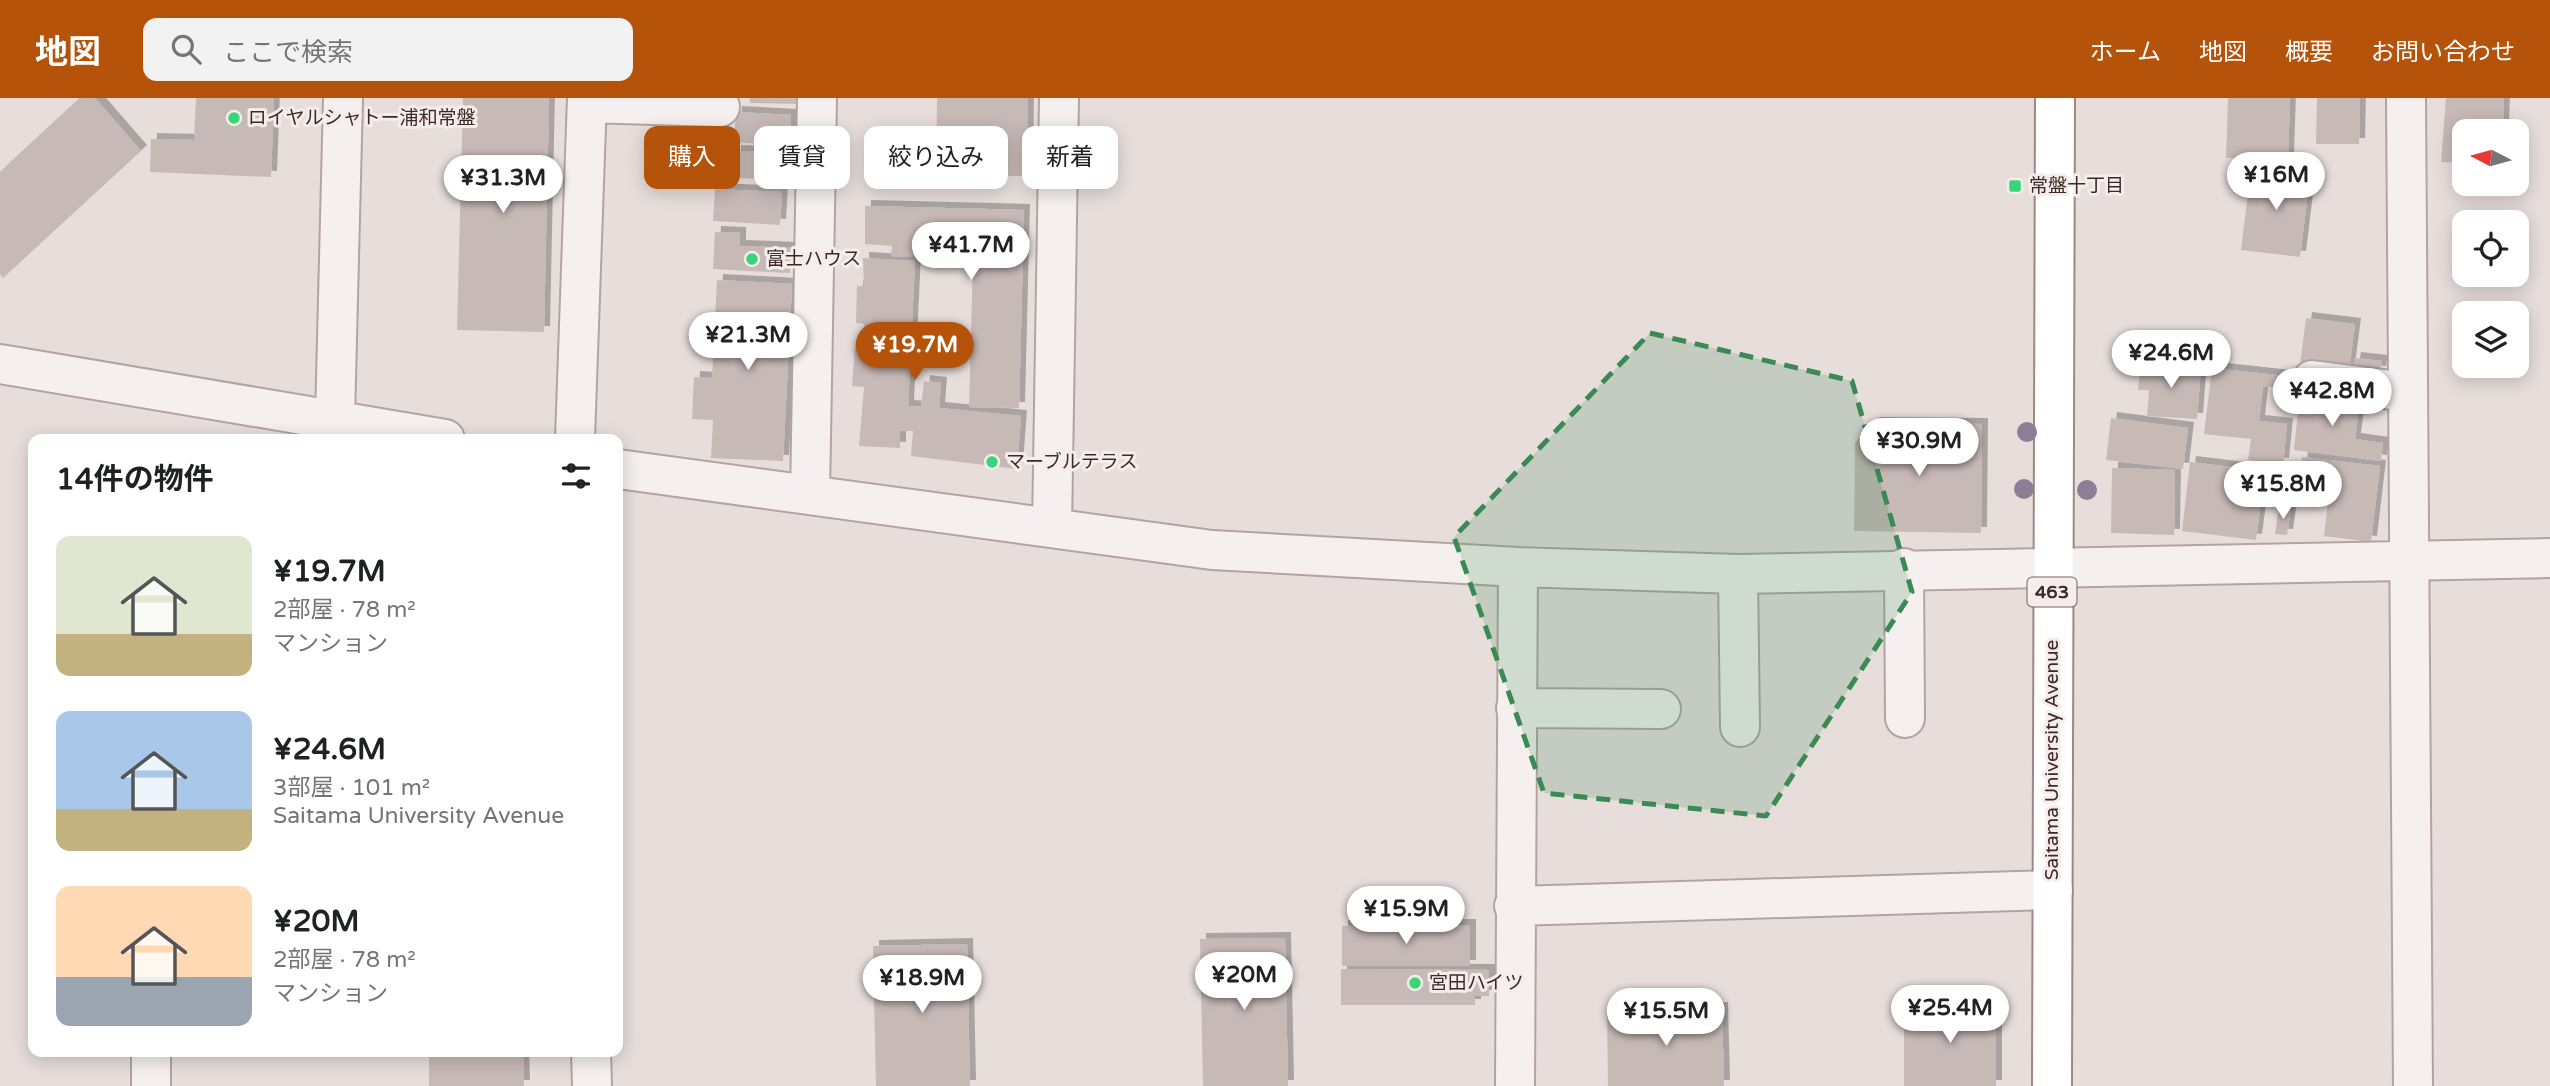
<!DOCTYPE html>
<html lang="ja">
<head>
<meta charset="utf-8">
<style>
	body { margin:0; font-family:"Varela Round","Noto Sans JP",sans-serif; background:#f2f2f2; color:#202124; height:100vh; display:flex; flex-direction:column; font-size:26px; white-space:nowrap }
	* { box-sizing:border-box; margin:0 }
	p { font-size:23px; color:#757577 }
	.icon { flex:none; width:38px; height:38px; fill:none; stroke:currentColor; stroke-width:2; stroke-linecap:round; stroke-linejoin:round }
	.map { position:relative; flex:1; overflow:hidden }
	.panel { position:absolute; left:28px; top:336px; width:595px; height:623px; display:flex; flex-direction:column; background:#fff; border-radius:14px; box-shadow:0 4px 18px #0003 }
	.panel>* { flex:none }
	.banner { position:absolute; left:644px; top:28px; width:665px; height:63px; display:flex; gap:14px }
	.needle { width:46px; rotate:276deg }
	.buttons { position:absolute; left:2452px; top:21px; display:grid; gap:14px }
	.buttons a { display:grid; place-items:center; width:77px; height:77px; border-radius:14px; background:#fff; box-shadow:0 4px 18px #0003; font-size:35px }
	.price { position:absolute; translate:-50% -60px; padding:0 16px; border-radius:24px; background:#fff; color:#222; font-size:23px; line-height:46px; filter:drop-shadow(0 2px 4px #0008) }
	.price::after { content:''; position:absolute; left:50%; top:42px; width:21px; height:16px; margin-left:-10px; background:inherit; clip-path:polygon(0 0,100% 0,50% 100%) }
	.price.current { background:#b45309; color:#fff }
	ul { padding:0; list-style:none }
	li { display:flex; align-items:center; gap:21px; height:175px; padding:0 28px }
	li span { display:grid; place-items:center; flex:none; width:196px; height:140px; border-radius:14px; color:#555 }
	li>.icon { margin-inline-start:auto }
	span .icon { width:84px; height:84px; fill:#fffc; stroke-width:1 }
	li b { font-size:30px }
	h2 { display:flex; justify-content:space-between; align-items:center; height:84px; padding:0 28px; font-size:30px }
	.pill { padding:0 24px; border-radius:14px; background:#fff; box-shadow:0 4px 18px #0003; font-size:24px; line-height:63px }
	.pill.current { background:#b45309; color:#fff }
	header { display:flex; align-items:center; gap:42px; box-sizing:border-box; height:98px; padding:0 35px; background:#b45309; color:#fff }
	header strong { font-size:33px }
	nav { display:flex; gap:38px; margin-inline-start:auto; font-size:24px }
	.search { width:490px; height:63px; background:#f2f2f2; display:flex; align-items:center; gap:18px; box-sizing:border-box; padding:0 24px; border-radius:14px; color:#757577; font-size:26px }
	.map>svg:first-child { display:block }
</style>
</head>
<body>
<header>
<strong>地図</strong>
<div class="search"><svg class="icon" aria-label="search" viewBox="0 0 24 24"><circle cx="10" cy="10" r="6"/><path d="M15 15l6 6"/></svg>ここで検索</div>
<nav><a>ホーム</a><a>地図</a><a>概要</a><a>お問い合わせ</a></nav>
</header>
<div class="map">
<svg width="2550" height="988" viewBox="0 0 2550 988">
	<defs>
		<filter id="shadow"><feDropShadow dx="6" dy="-6" stdDeviation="0" flood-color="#0004"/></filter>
	</defs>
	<rect width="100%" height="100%" fill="#e7dedc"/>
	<path fill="#c7b9b6" filter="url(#shadow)" d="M 80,0 L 95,0 L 141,53 L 3,180 L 0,176 L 0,74 Z
		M 196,0 L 274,0 L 271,79 L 150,74 L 151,41 L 194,42 Z
		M 463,0 L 549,0 L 544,234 L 457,232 Z
		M 750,0 L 802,0 L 802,6 L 750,5 Z
		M 937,0 L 1028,0 L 1027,78 L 936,78 Z
		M 2228,0 L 2290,0 L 2288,61 L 2226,60 Z
		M 2317,0 L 2360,0 L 2359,46 L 2316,46 Z
		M 2446,0 L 2504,0 L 2503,33 L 2464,33 L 2464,65 L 2441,64 Z
		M 736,14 L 791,17 L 789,48 L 734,44 Z
		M 735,53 L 789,55 L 788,82 L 734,80 Z
		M 2251,70 L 2310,77 L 2300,159 L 2241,152 Z
		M 715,91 L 782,94 L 780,127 L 713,123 Z
		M 865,108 L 1024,112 L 1019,310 L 969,309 L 973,160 L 891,158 L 892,148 L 865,146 Z
		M 715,134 L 740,135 L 740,148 L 791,150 L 790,175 L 713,171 Z
		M 863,160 L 915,163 L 908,308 L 921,309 L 924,283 L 941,285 L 939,310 L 1021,318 L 1017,371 L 911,358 L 913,333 L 900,333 L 900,350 L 859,348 L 864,289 L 852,288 L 855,248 L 863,247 L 864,226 L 856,225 L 857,188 L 864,188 Z
		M 717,182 L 792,186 L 783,363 L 711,360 L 713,322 L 692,321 L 694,279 L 712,280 Z
		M 2306,220 L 2355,226 L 2349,272 L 2300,267 Z
		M 2355,260 L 2382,263 L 2380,274 L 2353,271 Z
		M 2141,265 L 2201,269 L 2197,321 L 2147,318 L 2149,292 L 2138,292 Z
		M 2212,270 L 2294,279 L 2292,292 L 2263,288 L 2259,323 L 2287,326 L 2283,366 L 2248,362 L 2251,341 L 2204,336 Z
		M 2300,294 L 2360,301 L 2355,341 L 2383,345 L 2381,363 L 2294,352 Z
		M 2111,320 L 2188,330 L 2183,371 L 2106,362 Z
		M 1874,325 L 1982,326 L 1981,435 L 1854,433 L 1855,345 Z
		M 2302,359 L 2380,368 L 2371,444 L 2324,438 L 2328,404 L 2296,400 Z
		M 2190,364 L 2265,373 L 2256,442 L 2182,433 Z
		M 2112,370 L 2175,372 L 2174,437 L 2111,435 Z
		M 2279,409 L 2291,410 L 2287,437 L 2275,436 Z
		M 1470,827 L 1470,868 L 1342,868 L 1342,828 Z
		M 1285,840 L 1288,988 L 1203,988 L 1200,841 Z
		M 967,846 L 970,988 L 876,988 L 873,848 Z
		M 1341,871 L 1489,872 L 1489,898 L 1475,898 L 1475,907 L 1341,907 Z
		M 1904,906 L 1996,907 L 1996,988 L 1904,988 Z
		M 1722,910 L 1724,988 L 1608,988 L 1607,913 Z
		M 429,954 L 523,954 L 524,988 L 429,988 Z"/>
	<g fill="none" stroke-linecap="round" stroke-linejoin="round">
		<g stroke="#b1a4a1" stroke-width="42">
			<path id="minor" d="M 2406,0 L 2413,988
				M 587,5 L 720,9
				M 0,266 L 445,341
				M 2312,282 L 2407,294
				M 335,321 L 343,0
				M 575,341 L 587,0
				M 618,371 L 1212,452 L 1518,469 L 1738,476 L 2550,460
				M 810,397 L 817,0
				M 1052,430 L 1059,0
				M 1904,470 L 1905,620
				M 1738,476 L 1740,629
				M 1516,610 L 1661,611
				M 1514,808 L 2053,792
				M 151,954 L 151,988
				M 591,954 L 592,988
				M 1515,988 L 1518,469"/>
		</g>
		<g stroke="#9f8783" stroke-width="42">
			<path id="highway" d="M 2052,988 L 2055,0"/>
		</g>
		<use href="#minor" stroke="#f5f0ef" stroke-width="38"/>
		<use href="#highway" stroke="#fff" stroke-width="38"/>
	</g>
	<g fill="#8c7f95">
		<circle cx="2027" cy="334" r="10"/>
		<circle cx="2024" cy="391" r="10"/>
		<circle cx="2087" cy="392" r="10"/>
	</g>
	<path fill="#3b8953" fill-opacity="0.2" stroke="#3b8953" stroke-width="5" stroke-dasharray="14 9" stroke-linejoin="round" d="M 1650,235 L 1852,283 L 1912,494 L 1766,718 L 1544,695 L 1454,439 Z"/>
	<g fill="#38d679" stroke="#f5edeb" stroke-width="2.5">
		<circle cx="234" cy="20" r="7"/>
		<rect x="2008" y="81" width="14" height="14" rx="3.5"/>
		<circle cx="752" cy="161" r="7"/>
		<circle cx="992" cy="364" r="7"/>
		<circle cx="1415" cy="885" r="7"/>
	</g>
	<g text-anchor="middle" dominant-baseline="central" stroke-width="6" stroke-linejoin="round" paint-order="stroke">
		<rect fill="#f5edeb" stroke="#756460" stroke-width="2" x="2027.5" y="479.5" width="49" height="29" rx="5"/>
		<g font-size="18" font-weight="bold" fill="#3e2a25">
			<text x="2052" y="494">463</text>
		</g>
		<g font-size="19" fill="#3e2a25" stroke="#f5edeb" text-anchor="start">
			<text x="248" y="20">ロイヤルシャトー浦和常盤</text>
			<text x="2029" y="88">常盤十丁目</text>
			<text x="766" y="161">富士ハウス</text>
			<text x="1006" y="364">マーブルテラス</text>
			<text x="1429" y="885">宮田ハイツ</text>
		</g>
		<g font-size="19" fill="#3e2a25" stroke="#f5edeb">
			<text transform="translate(2052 662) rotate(-90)">Saitama University Avenue</text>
		</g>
	</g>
</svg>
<div class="buttons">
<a><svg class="needle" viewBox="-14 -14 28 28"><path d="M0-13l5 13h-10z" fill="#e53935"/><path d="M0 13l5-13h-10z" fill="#757577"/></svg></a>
<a><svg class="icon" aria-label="locate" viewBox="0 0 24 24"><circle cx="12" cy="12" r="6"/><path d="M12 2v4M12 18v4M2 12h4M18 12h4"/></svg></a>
<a><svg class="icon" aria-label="layers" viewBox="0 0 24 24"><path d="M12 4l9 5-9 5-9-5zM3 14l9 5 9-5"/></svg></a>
</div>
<b class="price" style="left:2276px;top:114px">¥16M</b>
<b class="price" style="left:503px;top:117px">¥31.3M</b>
<b class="price" style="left:971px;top:184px">¥41.7M</b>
<b class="price" style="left:748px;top:274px">¥21.3M</b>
<b class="price current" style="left:915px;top:284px">¥19.7M</b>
<b class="price" style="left:2171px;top:292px">¥24.6M</b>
<b class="price" style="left:2332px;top:330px">¥42.8M</b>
<b class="price" style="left:1919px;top:380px">¥30.9M</b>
<b class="price" style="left:2283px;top:423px">¥15.8M</b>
<b class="price" style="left:1406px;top:848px">¥15.9M</b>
<b class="price" style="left:1244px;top:914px">¥20M</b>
<b class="price" style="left:922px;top:917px">¥18.9M</b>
<b class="price" style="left:1950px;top:947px">¥25.4M</b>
<b class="price" style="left:1666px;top:950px">¥15.5M</b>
<div class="banner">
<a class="pill current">購入</a>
<a class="pill">賃貸</a>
<a class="pill">絞り込み</a>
<a class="pill">新着</a>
</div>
<section class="panel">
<h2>14件の物件<svg class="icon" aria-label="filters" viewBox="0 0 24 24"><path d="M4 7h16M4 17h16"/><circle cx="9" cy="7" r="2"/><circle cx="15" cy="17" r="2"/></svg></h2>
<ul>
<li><span style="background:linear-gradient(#dfe7d0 70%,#c2b280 0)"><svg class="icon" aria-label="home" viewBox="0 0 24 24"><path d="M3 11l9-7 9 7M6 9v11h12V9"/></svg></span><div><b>¥19.7M</b><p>2部屋 · 78 m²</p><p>マンション</p></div></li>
<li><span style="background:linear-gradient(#a9c7e8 70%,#c2b280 0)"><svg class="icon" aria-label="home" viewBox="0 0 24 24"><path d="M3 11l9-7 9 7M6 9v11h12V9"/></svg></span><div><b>¥24.6M</b><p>3部屋 · 101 m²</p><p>Saitama University Avenue</p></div></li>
<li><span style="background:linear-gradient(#ffd9b3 65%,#9aa5b1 0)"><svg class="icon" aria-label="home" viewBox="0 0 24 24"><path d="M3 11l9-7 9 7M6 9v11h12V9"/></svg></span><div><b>¥20M</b><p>2部屋 · 78 m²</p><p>マンション</p></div></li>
</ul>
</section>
</div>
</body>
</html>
